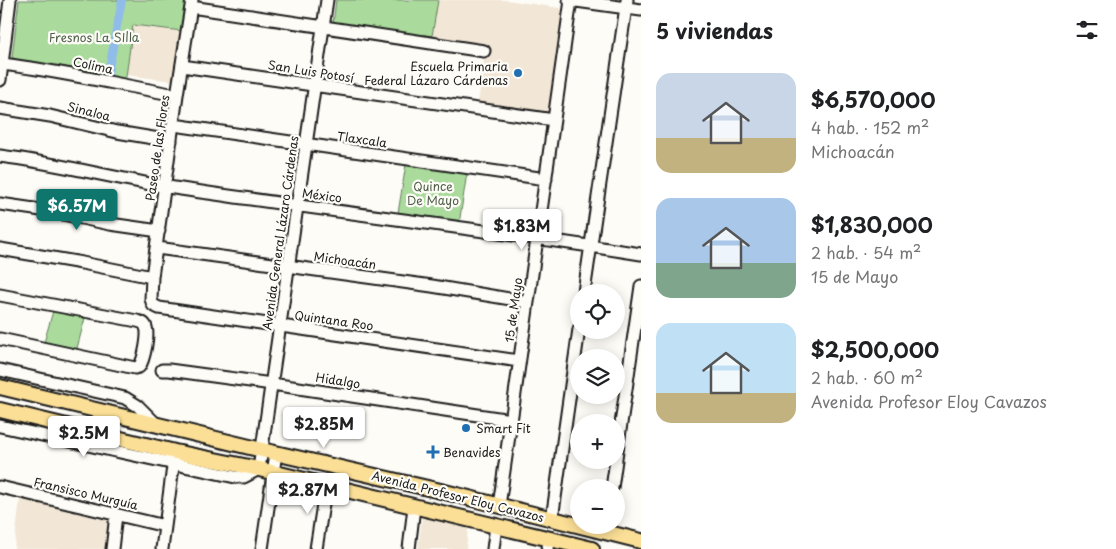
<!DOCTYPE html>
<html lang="es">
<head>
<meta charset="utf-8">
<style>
	body { margin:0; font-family:"Playpen Sans",sans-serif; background:#f2f2f2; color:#202124; height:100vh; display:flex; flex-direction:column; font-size:19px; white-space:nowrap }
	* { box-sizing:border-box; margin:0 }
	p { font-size:16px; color:#757577 }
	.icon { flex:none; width:28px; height:28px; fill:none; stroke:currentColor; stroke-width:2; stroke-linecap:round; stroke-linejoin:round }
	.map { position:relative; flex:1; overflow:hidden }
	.details { display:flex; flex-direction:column; background:#fff; width:475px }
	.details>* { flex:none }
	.fabs { position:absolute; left:570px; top:284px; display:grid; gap:10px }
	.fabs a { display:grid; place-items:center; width:55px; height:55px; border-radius:50%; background:#fff; box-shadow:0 2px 12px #0003; font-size:25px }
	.price { position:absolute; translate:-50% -42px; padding:0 11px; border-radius:5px; background:#fff; color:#222; font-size:16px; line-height:32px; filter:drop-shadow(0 1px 2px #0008) }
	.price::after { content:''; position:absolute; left:50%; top:30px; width:15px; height:11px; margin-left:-8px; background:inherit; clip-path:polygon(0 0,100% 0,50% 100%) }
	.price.active { background:#0f766e; color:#fff }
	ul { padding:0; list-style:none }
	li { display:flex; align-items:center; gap:15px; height:125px; padding:0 15px }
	li span { display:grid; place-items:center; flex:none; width:140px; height:100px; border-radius:15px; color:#555 }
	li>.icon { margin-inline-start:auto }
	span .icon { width:60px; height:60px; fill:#fffc; stroke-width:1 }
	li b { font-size:21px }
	h2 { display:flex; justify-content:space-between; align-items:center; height:60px; padding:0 15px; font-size:21px }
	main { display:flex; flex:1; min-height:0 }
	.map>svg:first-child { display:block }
</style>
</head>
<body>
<main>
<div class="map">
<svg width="641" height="549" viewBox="0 0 641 549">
	<rect width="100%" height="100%" fill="#fdfcf7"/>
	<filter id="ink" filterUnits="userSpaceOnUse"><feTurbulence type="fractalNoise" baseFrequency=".02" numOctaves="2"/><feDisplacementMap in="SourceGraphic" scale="10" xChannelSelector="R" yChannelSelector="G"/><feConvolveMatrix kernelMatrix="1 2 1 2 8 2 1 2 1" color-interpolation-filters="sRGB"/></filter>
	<g filter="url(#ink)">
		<path fill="#f2e6d6" d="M 438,0 L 506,0 L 560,8 L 564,12 L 549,110 L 545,113 L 478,103 L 486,44 L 432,36 Z
			M 133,25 L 182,31 L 173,81 L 126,75 Z
			M 20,499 L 108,519 L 109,523 L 106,549 L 14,549 Z
			M 422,517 L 468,528 L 466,549 L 418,549 Z"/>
		<path fill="#aadb9c" stroke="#637c5c" d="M 19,0 L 184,0 L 186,3 L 182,31 L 133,25 L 125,84 L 53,65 L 16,60 L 12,57 Z
			M 336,0 L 438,0 L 432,36 L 333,24 Z
			M 406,164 L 467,173 L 459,224 L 398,213 Z
			M 53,311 L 85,318 L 76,352 L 43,346 Z"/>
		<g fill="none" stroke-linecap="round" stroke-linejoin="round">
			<path stroke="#90bce9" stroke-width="8" d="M 107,79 L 122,0"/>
			<g stroke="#1c1c1c" stroke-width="15">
				<path id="minor" d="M 192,0 L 177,95 L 152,277 L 151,299 L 153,305 L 159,308 L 519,361
					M 569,0 L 641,10
					M 191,7 L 484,51
					M 2,64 C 61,71 119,85 177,95
					M 182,66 L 554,120
					M 0,80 L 10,0
					M 0,108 L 50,116 L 117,132 L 171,141
					M 174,125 L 546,179
					M 0,156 C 57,163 112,178 168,187 C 325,211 484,229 641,254
					M 0,204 L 48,211 L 110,224 L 159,231
					M 157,248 L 432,286 L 528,302
					M 0,249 L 82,263 L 152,277
					M 584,292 L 627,0
					M 0,295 L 137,321 C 140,322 143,322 145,325 C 150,333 144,360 139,367 L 135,368 L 0,339
					M 0,370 L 125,398 L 138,406 L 157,425
					M 162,370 L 169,370 L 272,384 L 511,420
					M 0,426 L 235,477 L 244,477 L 259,469 L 327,0
					M 616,458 L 641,286
					M 0,487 L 165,526
					M 612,488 L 616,460
					M 499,506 L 571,0
					M 552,519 L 579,329
					M 112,549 L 116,515
					M 162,549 L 174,459
					M 262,549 L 276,453
					M 316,549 L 326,485
					M 409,549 L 414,507
					M 493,549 L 496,526
					M 548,549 L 549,539"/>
			</g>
			<g stroke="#1c1c1c" stroke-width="18">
				<path id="major" d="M 0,387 L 262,450 L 445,492 L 641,541
					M 0,410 L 175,452 L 259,469 L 592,549"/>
			</g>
			<use href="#minor" stroke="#fdfcf7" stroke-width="11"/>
			<use href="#major" stroke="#fbdf96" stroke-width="14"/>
		</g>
	</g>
	<g fill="#1f6fb2" stroke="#fdfcf7" stroke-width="2">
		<circle cx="518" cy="73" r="5"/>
		<circle cx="466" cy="428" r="5"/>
		<path d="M430.5 444.5h5v5h5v5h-5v5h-5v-5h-5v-5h5z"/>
	</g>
	<g text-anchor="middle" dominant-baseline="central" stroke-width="4.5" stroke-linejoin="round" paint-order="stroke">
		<g font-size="12" fill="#4e5f49" stroke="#fdfcf7">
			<text x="94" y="37">Fresnos La SIlla</text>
			<text x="433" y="186">Quince<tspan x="433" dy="14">De Mayo</tspan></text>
		</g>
		<g font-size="12" fill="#1c1c1c" stroke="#fdfcf7">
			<text transform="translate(93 65) rotate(12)">Colima</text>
			<text transform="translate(311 71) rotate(9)">San Luis Potosí</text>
			<text transform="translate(89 111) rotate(14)">Sinaloa</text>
			<text transform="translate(362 139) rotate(8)">Tlaxcala</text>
			<text transform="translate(157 148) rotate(-82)">Paseo de las Flores</text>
			<text transform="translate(322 195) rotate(8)">México</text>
			<text transform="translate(280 233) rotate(-82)">Avenida General Lázaro Cárdenas</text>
			<text transform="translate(345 260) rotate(8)">Michoacán</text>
			<text transform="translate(513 310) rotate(-82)">15 de Mayo</text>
			<text transform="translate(334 320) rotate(8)">Quintana Roo</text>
			<text transform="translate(338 380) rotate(9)">Hidalgo</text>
			<text transform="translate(86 493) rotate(13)">Fransisco Murguía</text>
			<text transform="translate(458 496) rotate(14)">Avenida Profesor Eloy Cavazos</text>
		</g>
		<g font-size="12" fill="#1c1c1c" stroke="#fdfcf7" text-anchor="start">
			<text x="508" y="66" text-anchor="end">Escuela Primaria<tspan x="508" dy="14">Federal Lázaro Cárdenas</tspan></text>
			<text x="476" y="428">Smart Fit</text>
			<text x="443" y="452">Benavides</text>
		</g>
	</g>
</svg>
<div class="fabs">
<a><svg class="icon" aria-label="locate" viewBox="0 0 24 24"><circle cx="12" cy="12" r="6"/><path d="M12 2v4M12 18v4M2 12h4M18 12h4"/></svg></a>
<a><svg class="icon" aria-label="layers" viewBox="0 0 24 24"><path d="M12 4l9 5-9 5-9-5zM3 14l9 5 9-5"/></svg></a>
<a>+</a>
<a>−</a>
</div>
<b class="price active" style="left:77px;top:231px">$6.57M</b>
<b class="price" style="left:522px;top:251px">$1.83M</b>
<b class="price" style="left:324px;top:449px">$2.85M</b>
<b class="price" style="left:84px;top:458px">$2.5M</b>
<b class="price" style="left:308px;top:515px">$2.87M</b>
</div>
<section class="details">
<h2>5 viviendas<svg class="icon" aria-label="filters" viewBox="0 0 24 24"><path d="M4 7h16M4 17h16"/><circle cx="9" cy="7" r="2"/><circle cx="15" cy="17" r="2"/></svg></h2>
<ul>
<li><span style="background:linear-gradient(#c9d6e8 65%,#c2b280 0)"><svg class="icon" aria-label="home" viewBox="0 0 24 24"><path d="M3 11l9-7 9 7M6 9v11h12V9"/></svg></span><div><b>$6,570,000</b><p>4 hab. · 152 m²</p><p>Michoacán</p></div></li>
<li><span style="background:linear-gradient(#a9c7e8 65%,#7fa58c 0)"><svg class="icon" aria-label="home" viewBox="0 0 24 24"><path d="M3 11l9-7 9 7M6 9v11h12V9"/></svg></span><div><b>$1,830,000</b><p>2 hab. · 54 m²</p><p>15 de Mayo</p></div></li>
<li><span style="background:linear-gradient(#bfe0f5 70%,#c2b280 0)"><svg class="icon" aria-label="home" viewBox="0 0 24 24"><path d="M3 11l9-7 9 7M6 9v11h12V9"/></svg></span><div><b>$2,500,000</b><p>2 hab. · 60 m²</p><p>Avenida Profesor Eloy Cavazos</p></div></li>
</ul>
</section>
</main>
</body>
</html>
